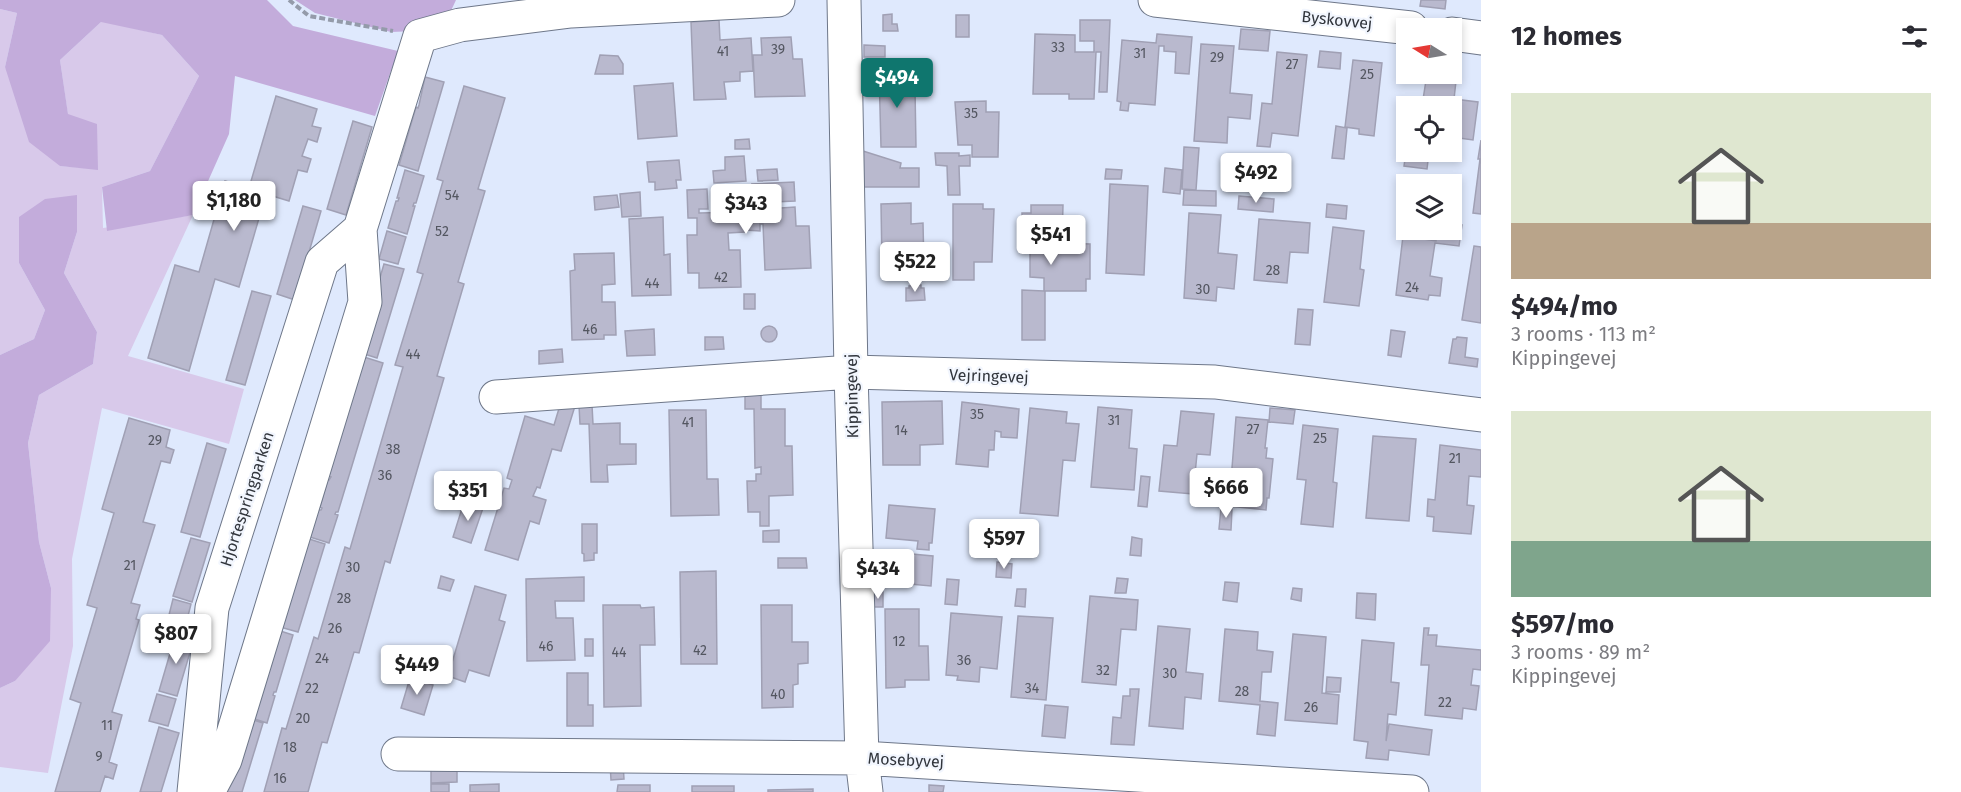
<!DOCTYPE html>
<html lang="en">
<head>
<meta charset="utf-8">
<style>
	body { margin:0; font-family:"Fira Sans",sans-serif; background:#f7f7f7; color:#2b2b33; height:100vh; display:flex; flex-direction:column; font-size:22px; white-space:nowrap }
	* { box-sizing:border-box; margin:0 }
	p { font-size:20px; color:#7c7c81 }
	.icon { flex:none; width:33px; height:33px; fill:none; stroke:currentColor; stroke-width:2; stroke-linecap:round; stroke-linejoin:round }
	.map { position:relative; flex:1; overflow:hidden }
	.panel { display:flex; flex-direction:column; background:#fff; width:480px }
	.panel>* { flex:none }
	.needle { width:39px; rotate:281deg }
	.controls { position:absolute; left:1396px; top:18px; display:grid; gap:12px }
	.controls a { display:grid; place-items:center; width:66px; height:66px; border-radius:0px; background:#fff; box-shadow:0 3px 9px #0003; font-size:30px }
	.price { position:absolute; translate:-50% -51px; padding:0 14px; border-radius:6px; background:#fff; color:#222; font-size:20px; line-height:39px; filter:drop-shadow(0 2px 3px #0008) }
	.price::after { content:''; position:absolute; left:50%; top:36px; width:18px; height:14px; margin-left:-9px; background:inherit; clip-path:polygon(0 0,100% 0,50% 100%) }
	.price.active { background:#0f766e; color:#fff }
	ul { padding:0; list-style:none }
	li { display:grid; align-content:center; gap:12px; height:318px; padding:0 30px }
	li span { display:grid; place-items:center; height:186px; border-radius:0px; color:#555 }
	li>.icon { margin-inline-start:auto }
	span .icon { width:108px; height:108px; fill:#fffc; stroke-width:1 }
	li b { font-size:26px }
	h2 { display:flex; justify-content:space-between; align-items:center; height:72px; padding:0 30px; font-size:26px }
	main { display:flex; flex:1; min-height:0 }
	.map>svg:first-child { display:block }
</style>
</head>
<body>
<main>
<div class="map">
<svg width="1481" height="792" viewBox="0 0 1481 792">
	<rect width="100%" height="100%" fill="#dfe9fd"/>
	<path fill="#d8c9ea" d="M 0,9 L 17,13 L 5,67 L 60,166 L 98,169 L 68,115 L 60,60 L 102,21 L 162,35 L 199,76 L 150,171 L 102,187 L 103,228 L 193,215 L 128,356 L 244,389 L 229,444 L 102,408 L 72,559 L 73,646 L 48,773 L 0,767 L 0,688 L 15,681 L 51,588 L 39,542 L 28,443 L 39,395 L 93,364 L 97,332 L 64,273 L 77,232 L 19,263 L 45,310 L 34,339 L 0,355 Z"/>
	<path fill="#c3acdb" d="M 0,0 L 267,0 L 293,26 L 398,51 L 375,116 L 235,76 L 229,134 L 193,215 L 107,231 L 102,187 L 150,171 L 199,76 L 162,35 L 101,22 L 60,60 L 68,114 L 97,124 L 98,170 L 60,166 L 29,142 L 5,67 L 17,13 L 0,9 Z
		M 295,0 L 456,0 L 442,30 L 391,32 L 315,13 Z
		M 77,195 L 77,232 L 64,273 L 97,332 L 93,364 L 39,395 L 28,443 L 39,542 L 51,588 L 50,641 L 15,681 L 0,688 L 0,355 L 34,339 L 45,310 L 19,263 L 19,217 L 45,199 Z"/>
	<path fill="#b9b9ce" stroke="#a0a0b4" stroke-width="1.5" d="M 1421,0 L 1446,0 L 1445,9 L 1420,6 Z
		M 892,14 L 892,24 L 897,24 L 898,31 L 883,31 L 883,15 Z
		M 956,15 L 969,15 L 969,37 L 956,37 Z
		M 719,20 L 720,40 L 751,38 L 753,71 L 740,72 L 740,81 L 724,82 L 726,99 L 694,100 L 691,22 Z
		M 1080,20 L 1110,20 L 1107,92 L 1099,92 L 1101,52 L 1096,52 L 1094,99 L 1069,99 L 1069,94 L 1033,94 L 1035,34 L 1075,35 L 1075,52 L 1094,52 L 1094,41 L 1080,41 Z
		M 1241,29 L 1270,31 L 1268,51 L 1239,49 Z
		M 1157,34 L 1192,37 L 1189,74 L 1175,73 L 1176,52 L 1164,51 L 1164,46 L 1159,46 L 1155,105 L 1129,103 L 1128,111 L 1120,110 L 1121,102 L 1117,101 L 1122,40 L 1156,43 Z
		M 791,37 L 793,59 L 802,59 L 805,96 L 755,97 L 753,55 L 762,55 L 761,38 Z
		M 1201,44 L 1234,46 L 1230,93 L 1252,95 L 1250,119 L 1228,117 L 1227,143 L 1194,141 Z
		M 864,45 L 885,46 L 885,57 L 864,57 Z
		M 1320,51 L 1341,53 L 1340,69 L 1318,67 Z
		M 1277,52 L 1307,55 L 1298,136 L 1272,133 L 1270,147 L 1257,146 L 1262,103 L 1272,104 Z
		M 600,55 L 618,56 L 623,64 L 623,74 L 595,74 Z
		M 898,59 L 899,70 L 903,70 L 904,89 L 915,89 L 916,147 L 881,147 L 879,71 L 891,70 L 890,60 Z
		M 1353,60 L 1382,63 L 1374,136 L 1359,134 L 1359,129 L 1345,127 Z
		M 1452,71 L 1457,72 L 1454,99 L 1478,102 L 1473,140 L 1452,137 L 1452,106 L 1422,106 L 1427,74 L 1452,74 Z
		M 425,77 L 444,82 L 418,171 L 399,165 L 416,107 L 418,108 L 419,105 Z
		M 673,83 L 677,136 L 638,139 L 634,86 Z
		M 464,86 L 505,98 L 478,189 L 485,191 L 458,282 L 464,284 L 437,376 L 444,378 L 390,563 L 385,561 L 359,653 L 354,652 L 327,743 L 322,742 L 308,792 L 264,792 L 282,728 L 286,729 L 314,637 L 318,639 L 345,547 L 350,549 L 403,367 L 395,365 L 423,274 L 417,272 L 443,181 L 437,179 Z
		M 276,96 L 317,109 L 312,126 L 321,128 L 317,142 L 308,139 L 302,156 L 311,159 L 307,172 L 298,170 L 289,201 L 266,194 L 239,287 L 215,279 L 189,371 L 148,358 L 175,265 L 199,272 L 225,181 L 249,188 Z
		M 986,101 L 986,112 L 999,112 L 998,157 L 972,157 L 972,145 L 958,145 L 955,102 Z
		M 353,121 L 372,127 L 346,215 L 327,209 Z
		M 1336,126 L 1347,128 L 1344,159 L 1332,158 Z
		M 749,139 L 750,149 L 735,149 L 735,140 Z
		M 1481,140 L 1481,214 L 1473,213 L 1480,159 L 1478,159 Z
		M 1407,145 L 1407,152 L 1429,152 L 1427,169 L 1404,166 Z
		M 1184,147 L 1199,148 L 1196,190 L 1182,189 Z
		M 863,151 L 901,163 L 900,168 L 919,168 L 919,187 L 863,187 Z
		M 935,153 L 959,153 L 959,156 L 970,155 L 970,166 L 959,166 L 960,195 L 948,195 L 947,166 L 936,165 Z
		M 744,156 L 746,181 L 714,183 L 713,171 L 725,170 L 725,157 Z
		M 679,160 L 681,180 L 676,180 L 677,188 L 655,190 L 655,182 L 649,182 L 647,162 Z
		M 1165,168 L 1182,170 L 1180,194 L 1163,192 Z
		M 777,169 L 778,180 L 758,181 L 757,170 Z
		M 1106,169 L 1122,170 L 1121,179 L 1105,179 Z
		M 405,170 L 424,176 L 416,203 L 414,203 L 413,206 L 415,206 L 407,234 L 388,228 L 396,201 L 398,201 L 399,198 L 397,198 Z
		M 794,182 L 795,201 L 753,203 L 753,210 L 795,207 L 796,226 L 809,226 L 811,268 L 765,270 L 763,224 L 760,224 L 760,231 L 745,230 L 745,232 L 728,233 L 729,250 L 740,250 L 741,287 L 699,288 L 699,273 L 688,273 L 687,235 L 697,235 L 697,218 L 688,218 L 687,190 L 707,189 L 708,209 L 699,209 L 699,213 L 740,212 L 739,188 L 753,187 L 752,184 Z
		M 1110,184 L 1148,186 L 1144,275 L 1106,273 Z
		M 1184,190 L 1216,191 L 1216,206 L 1183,205 Z
		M 640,192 L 641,216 L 622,217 L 620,194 Z
		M 617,195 L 619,207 L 595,210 L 594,197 Z
		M 1239,196 L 1274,199 L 1273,212 L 1238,209 Z
		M 911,203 L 911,224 L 923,223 L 924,267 L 911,268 L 912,262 L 882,263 L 881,204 Z
		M 953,204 L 983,204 L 983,209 L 994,209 L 992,262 L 974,262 L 974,280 L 953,280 Z
		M 1327,204 L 1347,206 L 1346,219 L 1326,217 Z
		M 1031,205 L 1063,205 L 1062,243 L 1090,244 L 1090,279 L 1086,279 L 1086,291 L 1045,291 L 1045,340 L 1022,340 L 1022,290 L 1044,291 L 1044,278 L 1030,277 L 1030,229 L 1022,229 L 1022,213 L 1031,213 Z
		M 303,206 L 321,211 L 295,300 L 277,294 Z
		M 1189,213 L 1221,215 L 1218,253 L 1237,255 L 1234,289 L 1217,287 L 1216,301 L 1184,298 Z
		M 663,217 L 664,255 L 670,254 L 671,295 L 632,296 L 629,219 Z
		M 1259,219 L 1310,223 L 1308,253 L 1290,252 L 1287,283 L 1254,280 Z
		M 1452,224 L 1462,225 L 1459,246 L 1435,243 L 1430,276 L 1442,278 L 1440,296 L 1429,295 L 1428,300 L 1396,295 L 1403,236 L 1436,241 L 1437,230 L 1452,230 Z
		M 1333,227 L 1364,231 L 1360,269 L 1364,270 L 1359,306 L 1324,302 Z
		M 387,231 L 406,237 L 398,264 L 379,259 Z
		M 1474,246 L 1481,247 L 1481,323 L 1462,320 Z
		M 614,253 L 615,284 L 602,285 L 602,302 L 615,302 L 616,335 L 604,335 L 604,339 L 572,340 L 570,271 L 575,270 L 574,254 Z
		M 384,264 L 404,269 L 377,358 L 358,352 Z
		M 921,285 L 921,288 L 924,288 L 925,300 L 906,301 L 906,288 L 909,288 L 909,286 Z
		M 252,291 L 271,296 L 245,385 L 226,380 Z
		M 744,294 L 755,294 L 755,309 L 744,309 Z
		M 1298,309 L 1313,310 L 1310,345 L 1295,344 Z
		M761 334a8 8 0 1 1 16 0a8 8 0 1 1-16 0Z
		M 654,329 L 655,355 L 627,356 L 625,331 Z
		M 1391,330 L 1405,332 L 1401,357 L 1388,355 Z
		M 705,337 L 723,337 L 724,349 L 705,350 Z
		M 1457,337 L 1467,338 L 1465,357 L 1478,359 L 1477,367 L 1449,363 L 1453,339 L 1456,339 Z
		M 562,349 L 563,362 L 539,364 L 539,351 Z
		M 364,357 L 383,363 L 338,512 L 336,512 L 335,514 L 338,515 L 329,543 L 310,537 L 318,510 L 321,510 L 322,508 L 320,507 L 328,479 L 329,480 L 331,477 L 328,476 Z
		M 745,390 L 761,391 L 761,409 L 785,409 L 785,446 L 792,446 L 793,495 L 769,496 L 769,526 L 760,526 L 760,512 L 748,512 L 747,481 L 756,481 L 756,474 L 761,474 L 761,467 L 755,468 L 754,409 L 745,409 Z
		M 942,401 L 943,444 L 920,445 L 920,465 L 883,465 L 882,402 Z
		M 561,402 L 575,406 L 561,451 L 552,449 L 540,488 L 537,487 L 533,496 L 546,500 L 539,524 L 530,521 L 518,560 L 485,550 L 504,488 L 509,489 L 512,480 L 507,478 L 525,416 L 554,425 Z
		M 962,402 L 1019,409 L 1017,438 L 1001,437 L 1001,432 L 995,431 L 994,450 L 989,450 L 988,467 L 956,464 Z
		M 579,405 L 592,405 L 593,424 L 620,423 L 620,444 L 636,444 L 636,464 L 607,465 L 608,482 L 591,482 L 589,424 L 580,424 Z
		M 1098,407 L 1132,410 L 1129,448 L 1137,449 L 1134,490 L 1091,487 Z
		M 1030,408 L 1067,412 L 1066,423 L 1079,424 L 1075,461 L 1063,460 L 1058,516 L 1020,513 Z
		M 1270,408 L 1295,410 L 1293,424 L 1269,422 Z
		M 669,410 L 706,410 L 707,479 L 718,479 L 719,515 L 671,516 Z
		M 1181,411 L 1214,414 L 1210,455 L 1197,454 L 1193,494 L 1159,491 L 1164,445 L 1177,446 Z
		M 1236,417 L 1268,420 L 1265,448 L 1267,448 L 1266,458 L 1273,459 L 1269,498 L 1267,498 L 1266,510 L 1229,506 Z
		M 129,418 L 170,430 L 166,447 L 174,450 L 170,463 L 161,461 L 143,522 L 155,525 L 131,603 L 140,605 L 136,619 L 139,620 L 112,712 L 122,715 L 109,762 L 117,765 L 113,779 L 105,776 L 100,792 L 55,792 L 81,703 L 70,699 L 97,608 L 87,605 L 114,513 L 102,509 Z
		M 1303,425 L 1338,429 L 1333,482 L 1337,483 L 1333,527 L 1301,524 L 1306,480 L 1297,479 Z
		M 1373,436 L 1416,439 L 1409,521 L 1366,518 Z
		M 207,443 L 226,449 L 200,537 L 181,532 Z
		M 1440,445 L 1481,450 L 1481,477 L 1469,476 L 1467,505 L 1474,506 L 1471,534 L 1433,531 L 1434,517 L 1427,516 L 1428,499 L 1435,500 Z
		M 1141,476 L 1150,477 L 1147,507 L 1138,506 Z
		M 464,502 L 483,508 L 471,543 L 453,537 Z
		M 889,505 L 935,509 L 932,543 L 929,543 L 929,550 L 917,549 L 918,541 L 886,538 Z
		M 1221,508 L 1232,509 L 1231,530 L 1219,529 Z
		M 582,524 L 597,524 L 597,553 L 594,553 L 594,560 L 584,561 L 584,554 L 582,553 Z
		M 779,530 L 779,542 L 763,542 L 763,531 Z
		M 1132,537 L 1142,539 L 1141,556 L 1130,555 Z
		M 191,538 L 210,543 L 192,602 L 173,596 Z
		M 306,538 L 325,544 L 298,632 L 280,627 Z
		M 890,552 L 933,556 L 931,586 L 888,582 Z
		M 778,558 L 806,558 L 807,568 L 778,568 Z
		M 997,562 L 1012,564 L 1011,578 L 996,577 Z
		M 716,571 L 717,664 L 681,664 L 680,572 Z
		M 441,576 L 454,580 L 450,591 L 438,588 Z
		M 584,577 L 584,601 L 555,601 L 556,618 L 573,618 L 575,660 L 527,661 L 526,579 Z
		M 1117,578 L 1128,579 L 1126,593 L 1115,593 Z
		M 947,579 L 959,580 L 957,605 L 945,604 Z
		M 1225,582 L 1239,583 L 1237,602 L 1223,600 Z
		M 475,586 L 506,595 L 499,620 L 505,622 L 489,676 L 469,670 L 465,682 L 448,676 Z
		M 1293,588 L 1302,589 L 1301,601 L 1291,599 Z
		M 1017,589 L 1026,589 L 1025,607 L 1015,606 Z
		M 883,592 L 883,607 L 873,607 L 873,593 Z
		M 1357,593 L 1376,594 L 1375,620 L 1356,618 Z
		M 1090,596 L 1138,600 L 1136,630 L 1121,629 L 1116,685 L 1082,682 Z
		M 173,599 L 191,604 L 184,632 L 182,631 L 181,634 L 167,630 L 168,627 L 166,627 Z
		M 603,605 L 640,605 L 641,608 L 654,607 L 655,645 L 640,645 L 641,706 L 604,707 Z
		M 761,605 L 792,605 L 792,642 L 808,642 L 808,663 L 798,664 L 798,684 L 793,685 L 793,707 L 762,708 Z
		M 885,609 L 919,609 L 919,646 L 928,646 L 929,680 L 905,680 L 905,687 L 886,688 Z
		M 951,613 L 1002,617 L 997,669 L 980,667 L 979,682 L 957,680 L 958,676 L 946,675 Z
		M 1018,616 L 1053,618 L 1046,700 L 1011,697 Z
		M 1158,626 L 1190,629 L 1186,672 L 1203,674 L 1201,699 L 1185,697 L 1183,729 L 1149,726 Z
		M 1424,628 L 1429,628 L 1428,635 L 1437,635 L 1436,646 L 1481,650 L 1481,670 L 1473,669 L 1471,685 L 1479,686 L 1476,710 L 1463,708 L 1462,719 L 1425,715 L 1429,665 L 1421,665 Z
		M 274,629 L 293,635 L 276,692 L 274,692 L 273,695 L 275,696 L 267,723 L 248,717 Z
		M 1225,629 L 1258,632 L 1257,650 L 1273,652 L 1271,672 L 1262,672 L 1260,701 L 1278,703 L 1275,736 L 1257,734 L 1260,705 L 1219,701 Z
		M 176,633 L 194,639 L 177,696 L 159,691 Z
		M 1293,634 L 1326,637 L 1322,693 L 1339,695 L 1337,724 L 1285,720 Z
		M 585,639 L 593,639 L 593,656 L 585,656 Z
		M 1362,640 L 1394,643 L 1391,682 L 1399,683 L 1396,715 L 1388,714 L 1386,741 L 1389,724 L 1432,730 L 1429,755 L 1389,750 L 1388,760 L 1366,758 L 1368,742 L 1354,740 Z
		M 567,673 L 588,673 L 588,705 L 593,705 L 593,726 L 567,726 Z
		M 1327,677 L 1341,678 L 1340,692 L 1326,692 Z
		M 410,678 L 433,685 L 424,715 L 401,708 Z
		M 1130,689 L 1139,689 L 1134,745 L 1111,744 L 1113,717 L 1121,718 L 1123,696 L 1130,696 Z
		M 157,694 L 176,699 L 168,726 L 149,721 Z
		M 1045,705 L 1068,707 L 1065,738 L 1042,736 Z
		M 243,717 L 263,723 L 242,792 L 221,792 Z
		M 159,727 L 179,733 L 161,792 L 140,792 Z
		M 457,761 L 457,782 L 431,783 L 431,762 Z
		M 610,763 L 623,763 L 624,779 L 611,780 Z
		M 431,784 L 449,784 L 449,792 L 431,792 Z
		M 499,784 L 499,792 L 470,792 L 470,785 Z
		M 618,785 L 650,785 L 650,792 L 617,792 Z
		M 929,785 L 944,786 L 943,792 L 929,792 Z
		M 692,786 L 734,786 L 734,792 L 692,792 Z
		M 813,789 L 813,792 L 768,792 L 768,790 Z"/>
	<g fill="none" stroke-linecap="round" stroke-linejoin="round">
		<g stroke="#6e7789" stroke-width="35">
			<path id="minor" d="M 844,0 L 851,372 L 862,758 L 866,792
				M 1155,0 L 1411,28
				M 1452,34 L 1481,38
				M 496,397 L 851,372 L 1215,382 L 1481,415
				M 398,754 L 862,758 L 1412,792
				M 194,792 L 212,608 L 322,262 L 360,229 L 420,36 L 460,25 L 571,11 L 778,0
				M 208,792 L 225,760 L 365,302 L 360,229"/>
		</g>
		<path stroke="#949baa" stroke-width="4" stroke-dasharray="6 3" stroke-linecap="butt" d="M 289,0 L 309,16 L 393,31"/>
		<use href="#minor" stroke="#fff" stroke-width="33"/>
	</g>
	<g text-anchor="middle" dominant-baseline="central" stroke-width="4.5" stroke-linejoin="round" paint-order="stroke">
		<g font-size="14" fill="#535660">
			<text x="1058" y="47">33</text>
			<text x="778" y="49">39</text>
			<text x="723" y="51">41</text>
			<text x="1140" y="53">31</text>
			<text x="1217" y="57">29</text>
			<text x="1292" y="64">27</text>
			<text x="1367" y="74">25</text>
			<text x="971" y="113">35</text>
			<text x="452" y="195">54</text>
			<text x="442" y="231">52</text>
			<text x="1273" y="270">28</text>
			<text x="721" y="277">42</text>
			<text x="652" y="283">44</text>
			<text x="1412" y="287">24</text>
			<text x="1203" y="289">30</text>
			<text x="590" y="329">46</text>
			<text x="413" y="354">44</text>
			<text x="977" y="414">35</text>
			<text x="1114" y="420">31</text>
			<text x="688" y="422">41</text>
			<text x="1253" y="429">27</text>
			<text x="901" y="430">14</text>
			<text x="1320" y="438">25</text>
			<text x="155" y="440">29</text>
			<text x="393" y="449">38</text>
			<text x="1455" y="458">21</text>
			<text x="385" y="475">36</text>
			<text x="130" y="565">21</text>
			<text x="353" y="567">30</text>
			<text x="344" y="598">28</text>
			<text x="335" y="628">26</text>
			<text x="899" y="641">12</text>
			<text x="546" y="646">46</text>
			<text x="700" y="650">42</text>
			<text x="619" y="652">44</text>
			<text x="322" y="658">24</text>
			<text x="964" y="660">36</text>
			<text x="1103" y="670">32</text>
			<text x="1170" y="673">30</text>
			<text x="312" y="688">22</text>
			<text x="1032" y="688">34</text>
			<text x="1242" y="691">28</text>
			<text x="778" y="694">40</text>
			<text x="1445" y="702">22</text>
			<text x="1311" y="707">26</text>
			<text x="303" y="718">20</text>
			<text x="107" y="725">11</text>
			<text x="290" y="747">18</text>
			<text x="99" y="756">9</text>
			<text x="280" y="778">16</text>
		</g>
		<g font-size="16" fill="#31353c" stroke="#f2f6fe">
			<text transform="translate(1337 20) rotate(6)">Byskovvej</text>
			<text transform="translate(989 376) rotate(2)">Vejringevej</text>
			<text transform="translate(852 396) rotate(-91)">Kippingevej</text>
			<text transform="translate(247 499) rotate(-72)">Hjortespringparken</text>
			<text transform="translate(906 760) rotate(3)">Mosebyvej</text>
		</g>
	</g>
</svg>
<div class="controls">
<a><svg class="needle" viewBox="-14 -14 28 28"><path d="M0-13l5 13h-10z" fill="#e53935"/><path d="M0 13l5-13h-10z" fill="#7c7c81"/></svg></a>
<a><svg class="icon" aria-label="locate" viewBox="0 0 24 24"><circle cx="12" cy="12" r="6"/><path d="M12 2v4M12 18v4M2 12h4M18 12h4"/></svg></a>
<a><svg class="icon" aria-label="layers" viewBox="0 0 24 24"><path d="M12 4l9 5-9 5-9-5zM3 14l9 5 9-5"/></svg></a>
</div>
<b class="price active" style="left:897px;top:109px">$494</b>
<b class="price" style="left:1256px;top:204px">$492</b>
<b class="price" style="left:234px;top:232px">$1,180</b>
<b class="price" style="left:746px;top:235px">$343</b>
<b class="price" style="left:1051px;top:266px">$541</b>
<b class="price" style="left:915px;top:293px">$522</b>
<b class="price" style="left:1226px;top:519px">$666</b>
<b class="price" style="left:468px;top:522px">$351</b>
<b class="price" style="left:1004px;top:570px">$597</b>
<b class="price" style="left:878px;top:600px">$434</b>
<b class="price" style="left:176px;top:665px">$807</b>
<b class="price" style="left:417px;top:696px">$449</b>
</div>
<section class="panel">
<h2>12 homes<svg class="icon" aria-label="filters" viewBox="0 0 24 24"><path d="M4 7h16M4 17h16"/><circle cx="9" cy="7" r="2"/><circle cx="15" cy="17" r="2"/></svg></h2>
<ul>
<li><span style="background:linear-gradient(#dfe7d0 70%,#b9a48a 0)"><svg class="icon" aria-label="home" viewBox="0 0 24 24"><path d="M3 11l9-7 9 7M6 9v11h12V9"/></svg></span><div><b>$494/mo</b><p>3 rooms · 113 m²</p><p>Kippingevej</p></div></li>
<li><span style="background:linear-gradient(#dfe7d0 70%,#7fa58c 0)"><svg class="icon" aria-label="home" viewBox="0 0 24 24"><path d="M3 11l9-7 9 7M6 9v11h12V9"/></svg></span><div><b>$597/mo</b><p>3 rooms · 89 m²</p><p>Kippingevej</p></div></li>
</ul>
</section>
</main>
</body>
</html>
